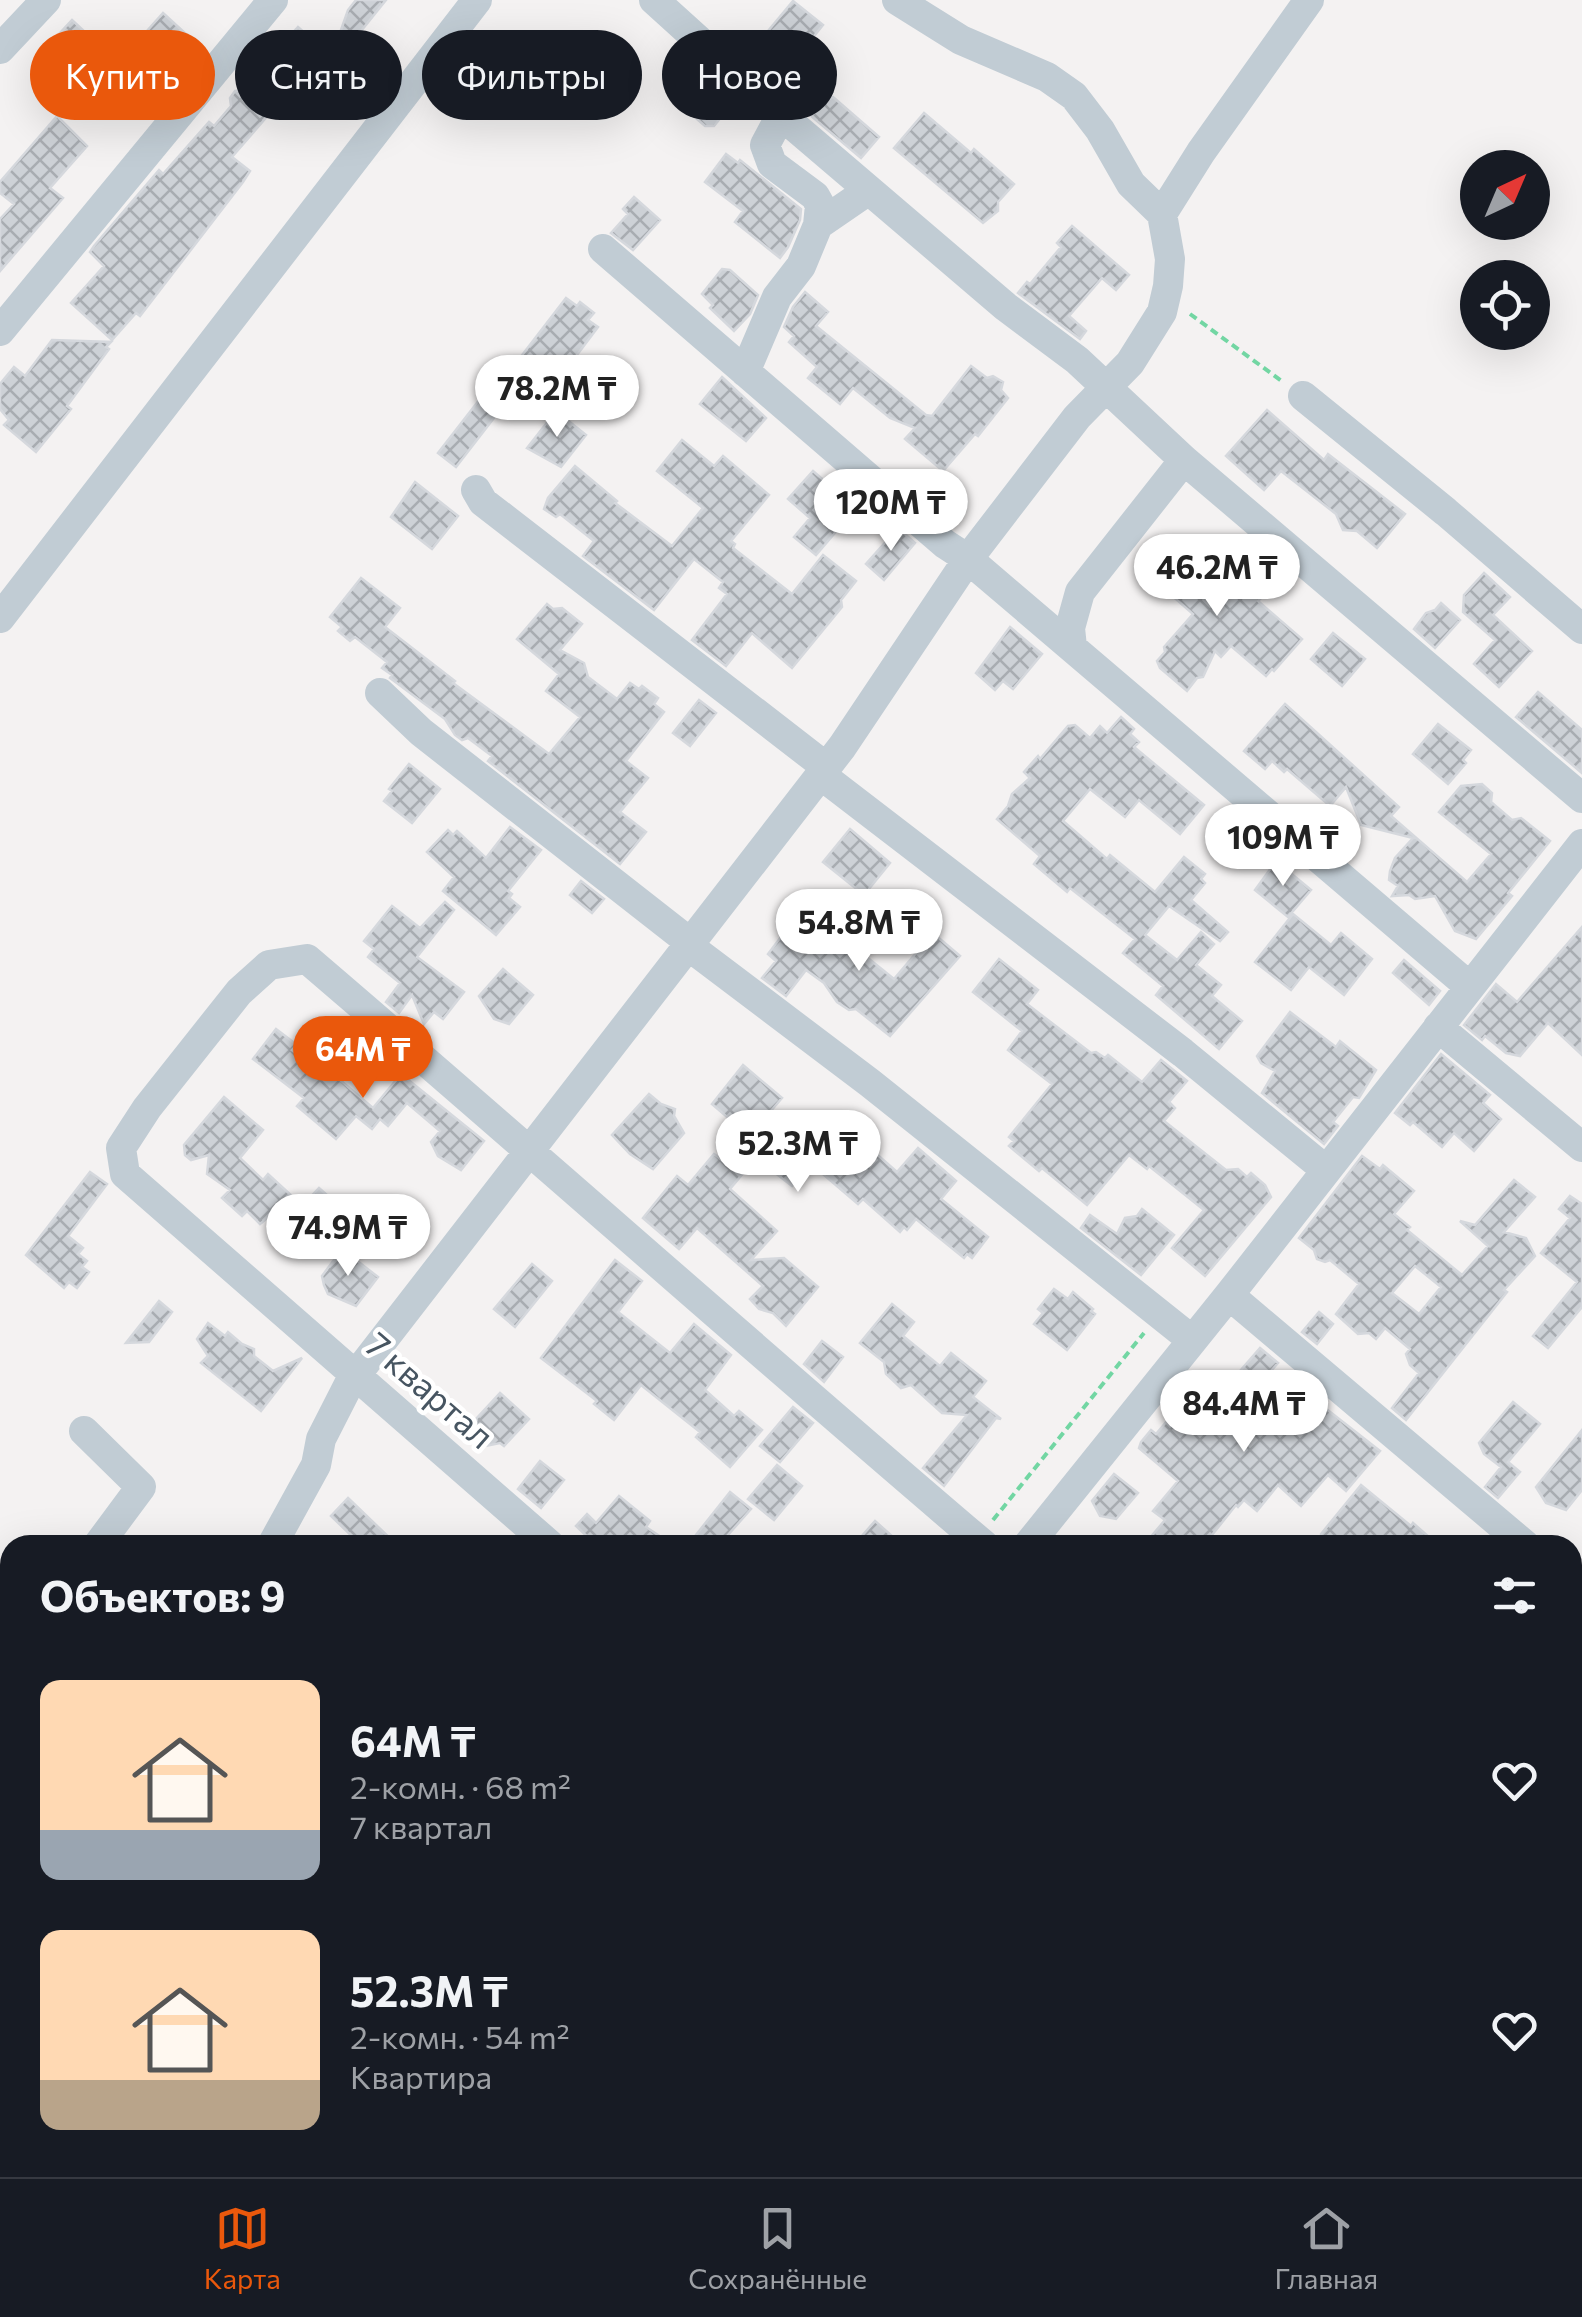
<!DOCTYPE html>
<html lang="ru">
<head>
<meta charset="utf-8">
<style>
	body { margin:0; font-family:Commissioner,sans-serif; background:#242831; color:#f1f3f6; height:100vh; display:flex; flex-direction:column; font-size:38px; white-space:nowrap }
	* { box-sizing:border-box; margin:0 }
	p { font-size:32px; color:#9ea1a6 }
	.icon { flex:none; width:55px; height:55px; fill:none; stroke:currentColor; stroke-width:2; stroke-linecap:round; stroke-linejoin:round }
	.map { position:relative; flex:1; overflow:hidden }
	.details { position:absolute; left:0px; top:1535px; width:1582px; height:642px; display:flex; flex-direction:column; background:#171b24; border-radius:30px 30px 0 0; box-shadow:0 10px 40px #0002 }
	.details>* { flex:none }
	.guide { position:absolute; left:30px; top:30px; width:1000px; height:90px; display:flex; gap:20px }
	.needle { width:65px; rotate:44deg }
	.tools { position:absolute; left:1460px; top:150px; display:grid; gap:20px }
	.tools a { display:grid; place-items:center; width:90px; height:90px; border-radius:50%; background:#171b24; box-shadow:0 10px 40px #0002; font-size:50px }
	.price { position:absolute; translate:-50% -85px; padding:0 22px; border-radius:35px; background:#fff; color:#222; font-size:32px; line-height:65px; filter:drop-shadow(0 2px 5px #0008) }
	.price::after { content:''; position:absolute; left:50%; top:60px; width:30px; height:22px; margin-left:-15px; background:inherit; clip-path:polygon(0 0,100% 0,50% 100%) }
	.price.current { background:#ea580c; color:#fff }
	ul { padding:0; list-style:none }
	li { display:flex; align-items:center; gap:30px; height:250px; padding:0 40px }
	li span { display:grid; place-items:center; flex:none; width:280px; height:200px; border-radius:20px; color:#555 }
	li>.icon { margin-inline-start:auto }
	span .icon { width:120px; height:120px; fill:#fffc; stroke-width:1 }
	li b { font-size:42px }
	h2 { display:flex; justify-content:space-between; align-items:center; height:120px; padding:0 40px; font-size:42px }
	.tag { padding:0 35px; border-radius:45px; background:#171b24; box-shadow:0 10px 40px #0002; font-size:35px; line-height:90px }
	.tag.current { background:#ea580c; color:#fff }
	.menu { display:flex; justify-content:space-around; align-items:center; height:140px; border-top:2px solid #363941; background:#171b24; font-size:28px; color:#9ea1a6 }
	.menu a { display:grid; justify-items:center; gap:5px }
	.menu .current { color:#ea580c }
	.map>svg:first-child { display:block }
</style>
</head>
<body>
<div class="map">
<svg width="1582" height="2177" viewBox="0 0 1582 2177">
	<defs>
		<pattern id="building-cross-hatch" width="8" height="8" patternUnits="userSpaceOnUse" patternTransform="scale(2.5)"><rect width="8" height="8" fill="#cdd1d6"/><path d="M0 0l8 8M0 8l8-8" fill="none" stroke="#a8acb1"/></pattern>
	</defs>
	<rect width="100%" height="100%" fill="#f4f2f2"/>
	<path fill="url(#building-cross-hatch)" stroke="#d5d8dd" stroke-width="2.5" fill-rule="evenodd" d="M 356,0 L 386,0 L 324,77 L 321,75 L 295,106 L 284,97 L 232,157 L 250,171 L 243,182 L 140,316 L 136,313 L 112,340 L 71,303 L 104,266 L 90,252 L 94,246 L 159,170 L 163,174 L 209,122 L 214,126 L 231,106 L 230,98 L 235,91 L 244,90 L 272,57 L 265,52 L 281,34 L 287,39 L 298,27 L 324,50 L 341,30 L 348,10 Z
		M 793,1 L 823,25 L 793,62 L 763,37 Z
		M 163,13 L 198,45 L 174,72 L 139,40 Z
		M 72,20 L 100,46 L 75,74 L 47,47 Z
		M 719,91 L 733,102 L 714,126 L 705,126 L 697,119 Z
		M 833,97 L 879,137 L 861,158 L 811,116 L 816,111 L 809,110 Z
		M 924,113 L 971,153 L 974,149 L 1014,184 L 998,202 L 998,211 L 983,223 L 894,148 Z
		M 57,116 L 87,146 L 50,188 L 63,198 L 0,271 L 0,219 L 14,204 L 0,193 L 0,182 Z
		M 726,154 L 738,163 L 740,160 L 801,209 L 800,220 L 788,247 L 780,258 L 735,222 L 743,211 L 705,182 Z
		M 634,197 L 660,220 L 633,250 L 611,233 L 628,214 L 623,209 Z
		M 1072,226 L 1129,275 L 1116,290 L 1102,278 L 1069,316 L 1086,331 L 1080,339 L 1018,293 L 1027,282 L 1030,284 L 1061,247 L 1057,243 Z
		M 722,269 L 730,270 L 758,295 L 750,314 L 734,331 L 710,308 L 713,305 L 702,294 Z
		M 805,292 L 828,312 L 816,326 L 926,415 L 932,416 L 971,366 L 987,378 L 993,376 L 1003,382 L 1001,390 L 1008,398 L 978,436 L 975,434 L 943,471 L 905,439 L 915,428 L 890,418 L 853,388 L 840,404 L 808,378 L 817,367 L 789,342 L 794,336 L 784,327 L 793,307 Z
		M 566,298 L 577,306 L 580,302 L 594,313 L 588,320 L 598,327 L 540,404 L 518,387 L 456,467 L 438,453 L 511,359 L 516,363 Z
		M 52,340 L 111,342 L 106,347 L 109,349 L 67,406 L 71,409 L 36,452 L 4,425 L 9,420 L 0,409 L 0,384 L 14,367 L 25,376 Z
		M 722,377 L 766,418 L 746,441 L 700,404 Z
		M 1267,410 L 1324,460 L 1328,454 L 1405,514 L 1377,548 L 1357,531 L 1343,530 L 1336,514 L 1281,471 L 1264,490 L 1226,456 Z
		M 556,411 L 586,435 L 561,467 L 527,448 Z
		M 682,440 L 714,466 L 723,456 L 769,495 L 731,541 L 735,544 L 733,548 L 792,594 L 823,555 L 856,581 L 841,600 L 842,607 L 792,668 L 752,633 L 726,666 L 692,640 L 727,594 L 719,588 L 723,582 L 694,559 L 654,610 L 583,556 L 594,541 L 560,514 L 556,517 L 544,509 L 548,498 L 575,466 L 617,501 L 615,503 L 672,546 L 703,508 L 657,471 Z
		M 813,471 L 843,497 L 851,488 L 864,499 L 816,555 L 794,537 L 810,518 L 788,499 Z
		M 415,482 L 458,516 L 432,549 L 391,517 Z
		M 898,528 L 915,543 L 884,580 L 866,564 Z
		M 1171,540 L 1220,582 L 1233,567 L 1265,594 L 1258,601 L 1302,639 L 1274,671 L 1272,669 L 1266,676 L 1231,646 L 1221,657 L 1215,651 L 1203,677 L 1197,678 L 1187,691 L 1160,668 L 1157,661 L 1165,652 L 1164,647 L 1193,614 L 1145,572 L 1154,563 L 1149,559 L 1164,542 L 1167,544 Z
		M 1484,573 L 1510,597 L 1493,615 L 1532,651 L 1499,687 L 1474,664 L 1495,640 L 1463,612 L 1464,595 Z
		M 361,578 L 400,608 L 385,627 L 455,681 L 453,683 L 549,754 L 580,717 L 546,691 L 559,674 L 517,639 L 547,604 L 553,609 L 562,608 L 582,624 L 560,650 L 584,663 L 588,677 L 617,699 L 630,683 L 639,689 L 642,686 L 658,698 L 654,704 L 664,712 L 626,761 L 648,778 L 620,812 L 646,832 L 620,864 L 488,761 L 492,756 L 468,738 L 462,740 L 455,735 L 445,719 L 390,678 L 392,675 L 382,668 L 387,662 L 355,637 L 350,641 L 338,631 L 342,627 L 330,617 Z
		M 1441,603 L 1460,620 L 1435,648 L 1414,629 L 1426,613 L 1435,610 Z
		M 1010,627 L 1042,654 L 1013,689 L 1003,681 L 995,690 L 976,673 Z
		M 1333,633 L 1365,659 L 1342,686 L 1311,659 Z
		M 1538,692 L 1582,730 L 1582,773 L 1516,717 Z
		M 699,700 L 716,713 L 690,746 L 673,733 Z
		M 1285,704 L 1399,807 L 1391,816 L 1467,882 L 1491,854 L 1439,812 L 1461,786 L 1482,784 L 1492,793 L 1491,802 L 1512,820 L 1521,818 L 1550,841 L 1508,893 L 1512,896 L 1476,939 L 1455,931 L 1435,896 L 1415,899 L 1409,895 L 1392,896 L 1398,886 L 1389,880 L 1390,871 L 1395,858 L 1413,838 L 1361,825 L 1346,787 L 1330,806 L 1287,769 L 1284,772 L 1272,761 L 1265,769 L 1244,751 Z
		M 1121,717 L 1134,729 L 1130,734 L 1139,742 L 1134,747 L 1204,805 L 1180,834 L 1139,800 L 1125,817 L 1090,789 L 1063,821 L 1107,859 L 1110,855 L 1155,892 L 1184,857 L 1205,874 L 1201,879 L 1205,883 L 1191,900 L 1228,932 L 1220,941 L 1169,906 L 1145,935 L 1177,960 L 1201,932 L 1214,944 L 1196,965 L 1221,985 L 1212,996 L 1242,1021 L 1219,1049 L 1156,995 L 1163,986 L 1123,953 L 1135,939 L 1070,888 L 1067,892 L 1034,864 L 1040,856 L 997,819 L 1008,806 L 1012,794 L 1030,778 L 1024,772 L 1038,756 L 1040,759 L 1068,726 L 1075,725 L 1090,738 L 1100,726 L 1107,733 Z
		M 1438,724 L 1471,750 L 1463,760 L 1466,763 L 1448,784 L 1413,754 Z
		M 409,764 L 440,789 L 412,823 L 384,801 L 392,791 L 389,789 Z
		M 510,827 L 541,850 L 508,891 L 512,894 L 509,898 L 520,907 L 496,935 L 443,891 L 454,877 L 427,852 L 448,830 L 453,835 L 457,831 L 486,858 Z
		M 850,829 L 890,863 L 864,895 L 823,862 Z
		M 1276,861 L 1311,890 L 1288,917 L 1255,890 Z
		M 581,881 L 604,899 L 592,913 L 570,895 Z
		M 445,902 L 454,910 L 417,957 L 464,992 L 443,1019 L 434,1012 L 424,1024 L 412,995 L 399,1013 L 386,1002 L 400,983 L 368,957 L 374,949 L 364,941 L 392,906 L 420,928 Z
		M 1293,914 L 1331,945 L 1341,933 L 1372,959 L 1344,995 L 1309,967 L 1291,990 L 1255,962 Z
		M 793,921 L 816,939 L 827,925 L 894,979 L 933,933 L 960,956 L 890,1036 L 856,1009 L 849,1010 L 837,1002 L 824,983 L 806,970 L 786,996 L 762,978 L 776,961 L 768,954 Z
		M 1582,927 L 1582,1055 L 1548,1023 L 1520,1056 L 1506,1053 L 1485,1036 L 1482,1040 L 1464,1025 L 1496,984 L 1517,1002 Z
		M 999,959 L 1038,990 L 1027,1004 L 1091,1053 L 1096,1052 L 1105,1058 L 1108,1055 L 1142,1082 L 1161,1060 L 1187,1081 L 1169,1102 L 1175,1108 L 1164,1121 L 1226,1170 L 1238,1169 L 1247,1177 L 1251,1173 L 1265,1185 L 1271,1197 L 1205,1276 L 1172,1248 L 1204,1210 L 1149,1166 L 1147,1169 L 1129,1155 L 1087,1205 L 1042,1168 L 1039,1171 L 1009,1146 L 1014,1141 L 1009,1137 L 1052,1084 L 1008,1050 L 1022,1031 L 973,992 Z
		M 1404,960 L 1440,991 L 1429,1005 L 1393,973 Z
		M 503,969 L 533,995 L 509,1024 L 494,1019 L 479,996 Z
		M 1290,1012 L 1336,1047 L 1340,1041 L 1376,1070 L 1359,1098 L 1353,1097 L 1333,1122 L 1338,1126 L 1324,1144 L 1262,1093 L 1275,1071 L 1261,1063 L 1257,1056 Z
		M 276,1029 L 297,1045 L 292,1050 L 322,1072 L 326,1068 L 373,1108 L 401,1074 L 484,1141 L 461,1170 L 438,1156 L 431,1142 L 440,1131 L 407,1103 L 388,1126 L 380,1119 L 372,1129 L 356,1116 L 336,1139 L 297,1106 L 304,1098 L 253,1059 Z
		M 1441,1054 L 1490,1095 L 1483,1103 L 1501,1119 L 1474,1151 L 1454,1133 L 1442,1147 L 1413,1122 L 1410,1125 L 1395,1113 Z
		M 743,1065 L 782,1098 L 770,1112 L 833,1161 L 855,1135 L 897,1172 L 918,1148 L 956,1181 L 941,1199 L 988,1237 L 972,1258 L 967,1254 L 964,1258 L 916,1219 L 907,1230 L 904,1227 L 900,1232 L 863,1199 L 858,1204 L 810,1163 L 792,1186 L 756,1158 L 730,1189 L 777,1231 L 751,1260 L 784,1258 L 818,1287 L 786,1326 L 773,1313 L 759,1309 L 750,1299 L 763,1286 L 697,1228 L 679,1249 L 643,1218 L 677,1176 L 688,1185 L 714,1154 L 723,1161 L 747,1134 L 712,1104 Z
		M 649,1094 L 661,1104 L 675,1109 L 674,1116 L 684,1133 L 653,1169 L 630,1154 L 612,1135 Z
		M 224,1097 L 263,1130 L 240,1158 L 263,1180 L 268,1174 L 293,1197 L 260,1224 L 247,1211 L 242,1216 L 222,1198 L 230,1190 L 207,1174 L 209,1155 L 191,1160 L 185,1155 L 184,1145 Z
		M 1362,1156 L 1380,1169 L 1383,1165 L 1414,1191 L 1394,1214 L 1410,1227 L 1407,1230 L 1462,1275 L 1488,1246 L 1460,1221 L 1475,1225 L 1514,1180 L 1535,1197 L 1504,1232 L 1526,1238 L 1535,1256 L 1504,1290 L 1507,1292 L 1406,1420 L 1392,1408 L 1419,1373 L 1410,1365 L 1406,1354 L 1410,1349 L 1385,1328 L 1376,1339 L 1369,1333 L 1358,1334 L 1336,1314 L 1359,1284 L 1330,1260 L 1325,1262 L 1317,1259 L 1314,1250 L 1299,1238 ZM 1415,1266 L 1441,1287 L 1419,1314 L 1392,1293 Z
		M 90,1172 L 107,1184 L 68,1236 L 83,1248 L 78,1254 L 87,1261 L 82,1267 L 89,1272 L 77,1288 L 69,1282 L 64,1288 L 26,1255 Z
		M 319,1188 L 362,1226 L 359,1231 L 305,1203 Z
		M 1570,1196 L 1582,1204 L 1582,1307 L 1548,1348 L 1533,1336 L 1577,1282 L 1541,1253 L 1570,1218 L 1559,1209 Z
		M 1142,1209 L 1174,1235 L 1141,1275 L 1081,1228 L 1090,1215 L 1117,1234 L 1125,1218 L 1137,1216 Z
		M 342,1249 L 378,1277 L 356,1306 L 328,1294 L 324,1285 L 322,1276 Z
		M 615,1260 L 642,1281 L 618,1312 L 670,1353 L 694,1324 L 731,1355 L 705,1390 L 734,1416 L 739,1411 L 762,1430 L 730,1467 L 696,1437 L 700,1432 L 641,1385 L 614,1420 L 594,1404 L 597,1401 L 541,1358 Z
		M 532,1264 L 552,1281 L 515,1327 L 494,1309 Z
		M 1054,1289 L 1068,1299 L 1073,1292 L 1093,1309 L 1091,1311 L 1095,1314 L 1067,1350 L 1034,1324 L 1043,1313 L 1038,1309 Z
		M 159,1301 L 172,1312 L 149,1342 L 126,1343 Z
		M 892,1304 L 914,1322 L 903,1336 L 940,1366 L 951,1353 L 986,1381 L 973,1397 L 1001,1419 L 996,1418 L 944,1486 L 923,1468 L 967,1415 L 942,1413 L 911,1385 L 901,1388 L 886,1374 L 884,1362 L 860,1343 Z
		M 1319,1312 L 1333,1324 L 1317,1344 L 1302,1332 Z
		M 208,1323 L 225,1336 L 228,1332 L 242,1344 L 254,1349 L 254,1356 L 273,1371 L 302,1358 L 261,1411 L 201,1363 L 208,1356 L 197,1339 Z
		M 822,1341 L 843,1357 L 824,1382 L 804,1364 Z
		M 1260,1348 L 1278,1363 L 1251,1394 L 1297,1433 L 1320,1404 L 1380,1451 L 1346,1491 L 1328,1475 L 1301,1506 L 1278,1485 L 1257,1511 L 1244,1500 L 1238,1507 L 1236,1505 L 1204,1545 L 1144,1545 L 1165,1520 L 1153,1511 L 1178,1481 L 1139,1448 L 1141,1442 L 1151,1430 L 1156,1434 L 1177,1409 L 1179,1398 L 1189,1387 L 1195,1389 L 1202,1380 L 1220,1394 Z
		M 500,1393 L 529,1419 L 504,1446 L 500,1443 L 486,1446 L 478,1438 L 476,1419 Z
		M 1513,1402 L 1540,1424 L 1508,1462 L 1520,1472 L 1498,1498 L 1485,1487 L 1501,1467 L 1484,1454 L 1479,1443 Z
		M 793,1407 L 813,1423 L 780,1462 L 760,1446 Z
		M 1582,1430 L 1582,1490 L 1566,1510 L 1546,1503 L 1536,1487 Z
		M 540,1461 L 564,1480 L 541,1508 L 518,1489 Z
		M 777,1465 L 802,1486 L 774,1520 L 748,1499 Z
		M 1114,1474 L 1138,1493 L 1116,1519 L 1100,1516 L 1092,1501 Z
		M 1361,1485 L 1411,1526 L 1413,1523 L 1438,1545 L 1323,1545 L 1321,1534 Z
		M 730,1492 L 751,1509 L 719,1545 L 688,1545 Z
		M 619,1496 L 650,1521 L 646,1527 L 673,1545 L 596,1545 L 576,1526 L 587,1514 L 596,1523 Z
		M 348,1498 L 397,1545 L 361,1545 L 331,1516 Z
		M 875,1521 L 902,1545 L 854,1545 Z"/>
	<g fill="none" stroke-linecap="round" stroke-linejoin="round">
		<path stroke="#72d6a3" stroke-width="4" stroke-dasharray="8 5" stroke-linecap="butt" d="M 1190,314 L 1283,382
			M 993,1520 L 1144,1333"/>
		<path stroke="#c1ccd4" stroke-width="30" d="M 654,0 L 781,115
			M 897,0 L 961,40 L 1047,77 L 1074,96 L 1100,130 L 1131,184 L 1162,214
			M 0,49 L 46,0
			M 818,225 L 869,190
			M 603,249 L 945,544 L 968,559 L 1470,987
			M 0,331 L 273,0
			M 745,372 L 777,297 L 801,266 L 818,225 L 820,205 L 815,196 L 772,164 L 765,145 L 781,115 L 1006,307 L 1077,360 L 1184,460 L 1582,798
			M 1303,396 L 1446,512 L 1582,629
			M 476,490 L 483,502 L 826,767
			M 0,618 L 477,0
			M 1072,647 L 1070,628 L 1080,592 L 1184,460
			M 380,693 L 421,732 L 692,944
			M 821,775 L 1183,1053 L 1326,1170
			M 690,947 L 870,1083 L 1192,1340
			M 1438,1027 L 1582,1147
			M 1229,1295 L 1525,1545
			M 84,1431 L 141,1487 L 98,1545
			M 272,1545 L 316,1465 L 321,1439 L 349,1384 L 842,747 L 968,559 L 1077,417 L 1130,363 L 1162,312 L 1168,286 L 1170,259 L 1162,214 L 1201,152 L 1309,0
			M 550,1545 L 125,1174 L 121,1148 L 147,1108 L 239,992 L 269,965 L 307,959 C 534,1153 757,1352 984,1545
			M 1028,1545 L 1229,1295 L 1582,844
			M 1572,1585 L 1582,1593
			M 0,1669 L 10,1657
			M 0,1769 L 10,1758
			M 0,1970 L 10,1972
			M 1572,1980 L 1582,1968
			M 1572,2009 L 1582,2017
			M 823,2168 L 834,2177
			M 1315,2168 L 1326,2177
			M 110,2177 L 129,2168
			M 1411,2177 L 1418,2168
			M 1566,2177 L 1582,2158"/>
	</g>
	<g text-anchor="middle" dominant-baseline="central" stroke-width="9" stroke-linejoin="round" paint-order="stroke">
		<g font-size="35" fill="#475561" stroke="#fff">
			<text transform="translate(431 1389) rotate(41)">7 квартал</text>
		</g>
	</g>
</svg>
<div class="tools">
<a><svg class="needle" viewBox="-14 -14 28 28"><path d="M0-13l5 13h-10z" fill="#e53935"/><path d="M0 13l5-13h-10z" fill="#9ea1a6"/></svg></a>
<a><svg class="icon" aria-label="locate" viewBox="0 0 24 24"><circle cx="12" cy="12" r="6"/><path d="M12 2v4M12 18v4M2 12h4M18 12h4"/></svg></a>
</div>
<b class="price" style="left:557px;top:440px">78.2M ₸</b>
<b class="price" style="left:891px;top:554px">120M ₸</b>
<b class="price" style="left:1217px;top:619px">46.2M ₸</b>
<b class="price" style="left:1283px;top:889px">109M ₸</b>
<b class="price" style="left:859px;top:974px">54.8M ₸</b>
<b class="price current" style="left:363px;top:1101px">64M ₸</b>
<b class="price" style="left:798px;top:1195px">52.3M ₸</b>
<b class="price" style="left:348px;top:1279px">74.9M ₸</b>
<b class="price" style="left:1244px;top:1455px">84.4M ₸</b>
<div class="guide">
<a class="tag current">Купить</a>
<a class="tag">Снять</a>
<a class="tag">Фильтры</a>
<a class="tag">Новое</a>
</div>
<section class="details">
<h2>Объектов: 9<svg class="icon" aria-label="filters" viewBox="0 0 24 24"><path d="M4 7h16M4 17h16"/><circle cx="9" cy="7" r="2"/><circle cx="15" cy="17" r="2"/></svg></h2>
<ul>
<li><span style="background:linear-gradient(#ffd9b3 75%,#9aa5b1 0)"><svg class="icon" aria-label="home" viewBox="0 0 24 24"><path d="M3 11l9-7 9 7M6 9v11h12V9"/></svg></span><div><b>64M ₸</b><p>2-комн. · 68 m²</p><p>7 квартал</p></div><svg class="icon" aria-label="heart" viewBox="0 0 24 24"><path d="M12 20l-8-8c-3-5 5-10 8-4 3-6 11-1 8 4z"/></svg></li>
<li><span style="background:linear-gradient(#ffd9b3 75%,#b9a48a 0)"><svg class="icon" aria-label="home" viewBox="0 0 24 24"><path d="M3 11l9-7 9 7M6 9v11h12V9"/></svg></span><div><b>52.3M ₸</b><p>2-комн. · 54 m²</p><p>Квартира</p></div><svg class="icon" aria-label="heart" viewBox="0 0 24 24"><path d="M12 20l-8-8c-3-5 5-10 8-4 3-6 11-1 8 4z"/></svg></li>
</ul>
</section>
</div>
<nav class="menu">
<a class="current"><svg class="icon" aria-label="map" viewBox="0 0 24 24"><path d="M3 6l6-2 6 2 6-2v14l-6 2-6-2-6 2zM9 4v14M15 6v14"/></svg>Карта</a>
<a><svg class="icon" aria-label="saved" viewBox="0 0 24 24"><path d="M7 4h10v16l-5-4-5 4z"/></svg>Сохранённые</a>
<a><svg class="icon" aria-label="home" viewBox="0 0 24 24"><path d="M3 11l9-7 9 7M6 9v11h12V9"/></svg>Главная</a>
</nav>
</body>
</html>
